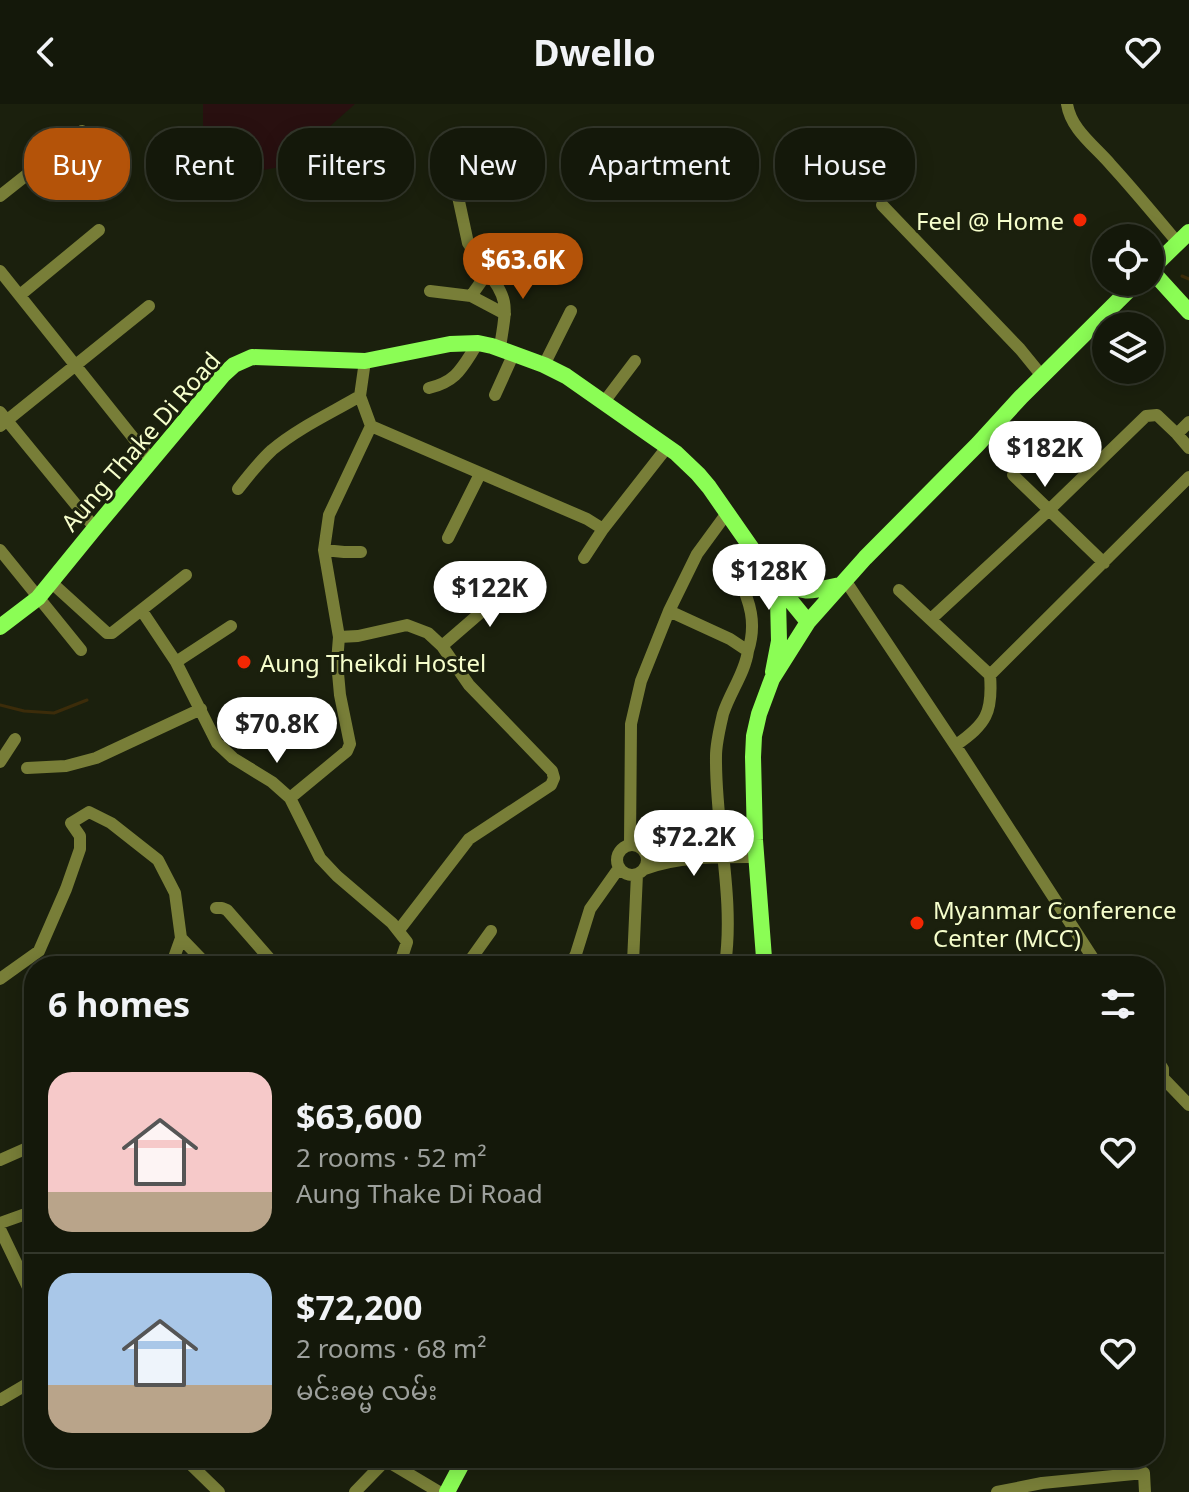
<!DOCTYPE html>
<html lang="en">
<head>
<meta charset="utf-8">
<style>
	body { margin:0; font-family:"Noto Sans","Noto Sans Myanmar",sans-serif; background:#212518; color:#f1f3f6; height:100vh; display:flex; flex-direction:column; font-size:30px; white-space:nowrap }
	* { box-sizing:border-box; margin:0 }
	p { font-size:26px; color:#9da09c }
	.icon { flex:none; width:44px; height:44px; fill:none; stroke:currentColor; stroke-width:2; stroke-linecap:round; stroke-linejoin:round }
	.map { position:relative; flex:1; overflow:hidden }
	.drawer { position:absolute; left:24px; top:852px; width:1140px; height:512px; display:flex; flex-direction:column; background:#14180a; border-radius:32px; box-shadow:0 4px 20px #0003,0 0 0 2px #33372b }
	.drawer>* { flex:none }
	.top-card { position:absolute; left:24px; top:24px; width:1142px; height:72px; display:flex; gap:16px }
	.buttons { position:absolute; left:1092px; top:120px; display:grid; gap:16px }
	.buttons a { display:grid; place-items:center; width:72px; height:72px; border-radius:50%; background:#14180a; box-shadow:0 4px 20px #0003,0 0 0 2px #33372b; font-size:40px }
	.price { position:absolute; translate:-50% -68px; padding:0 18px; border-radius:28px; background:#fff; color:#222; font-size:26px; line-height:52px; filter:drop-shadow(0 2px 4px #0008) }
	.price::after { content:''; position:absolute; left:50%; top:48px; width:24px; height:18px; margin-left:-12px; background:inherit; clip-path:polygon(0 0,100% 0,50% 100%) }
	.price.active { background:#b45309; color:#fff }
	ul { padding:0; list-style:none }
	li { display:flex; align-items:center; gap:24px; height:200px; padding:0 24px }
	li+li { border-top:2px solid #33372b }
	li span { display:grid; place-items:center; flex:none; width:224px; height:160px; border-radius:24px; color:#555 }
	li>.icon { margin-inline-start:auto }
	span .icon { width:96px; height:96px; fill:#fffc; stroke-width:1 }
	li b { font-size:34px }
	h2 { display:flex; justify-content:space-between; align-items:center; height:96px; padding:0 24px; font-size:34px }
	.chip { padding:0 28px; border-radius:32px; background:#14180a; box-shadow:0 4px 20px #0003,0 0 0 2px #33372b; font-size:28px; line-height:72px }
	.chip.active { background:#b45309; color:#fff }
	header { display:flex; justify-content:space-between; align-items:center; height:104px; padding:0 24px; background:#14180a; font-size:36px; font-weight:700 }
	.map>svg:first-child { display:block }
</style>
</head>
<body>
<header><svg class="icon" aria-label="back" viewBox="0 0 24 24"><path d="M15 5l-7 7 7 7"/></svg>Dwello<svg class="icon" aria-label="heart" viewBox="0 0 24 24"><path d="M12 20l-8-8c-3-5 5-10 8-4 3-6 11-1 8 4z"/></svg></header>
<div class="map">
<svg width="1189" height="1388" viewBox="0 0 1189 1388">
	<rect width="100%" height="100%" fill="#1b200d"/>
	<path fill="#291010" d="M 203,0 L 355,0 L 285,62 L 258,67 L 242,65 L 232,61 L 216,48 L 203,21 Z"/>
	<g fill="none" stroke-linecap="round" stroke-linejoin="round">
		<path stroke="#3c2c0a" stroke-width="3" d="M 1182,172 L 1189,175
			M 0,601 L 24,607 L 54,609 L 87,596"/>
		<path stroke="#787e38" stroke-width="12" d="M 1067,0 C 1071,26 1095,42 1111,61 C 1134,86 1156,113 1178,139
			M 457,88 L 468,139 L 486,166 L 483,175 L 471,192
			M 0,92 L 82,27
			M 882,101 L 1020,245 L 1042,272
			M 486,166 C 512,198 505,206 500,244
			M 0,167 L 151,356
			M 430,187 L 471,192 L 505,210
			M 20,191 L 99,126
			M 544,261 L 571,207
			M 429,284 C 458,277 462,263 478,239
			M 495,291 L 514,249
			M 604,298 L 635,257
			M 0,308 L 95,424
			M 0,322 L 149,202
			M 371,322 L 587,415 L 603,425
			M 1177,330 L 1189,344
			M 1013,371 L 1104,459
			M 238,385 C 249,371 259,358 272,346 C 298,324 331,309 360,292
			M 448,434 L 480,370
			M 0,446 L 81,546
			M 324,446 L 344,448 L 361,448
			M 584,454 L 603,425 L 668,342
			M 738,472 C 750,498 757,519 748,547
			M 845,476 L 961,650 L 1098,862
			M 52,479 L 107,529 L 112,529 L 186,471
			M 899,486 L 990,571 C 993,609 986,620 956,641
			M 142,507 L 176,558 L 217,639 L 233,654 L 272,678 L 290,694 L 320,754 L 337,772 L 392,819 L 407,838 L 399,862
			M 669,507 L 730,535 L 748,547 C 745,569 730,588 723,610 C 720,623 716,639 716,652 C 715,723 735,792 725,862
			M 931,515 L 1050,405 L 1146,312 L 1157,311 L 1177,330 L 1189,318
			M 339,533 L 358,532 L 407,521 L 428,529 L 442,542 L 469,581 L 552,667 L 554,674 L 551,681 L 469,735 L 399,826
			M 442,542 L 487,503 L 512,478
			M 176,558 L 231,522
			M 990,571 L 1189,373
			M 0,658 L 15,635
			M 27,664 L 66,662 L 96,654 L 201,605
			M 290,694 L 347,647 L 350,640 L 340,591 L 337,558 L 339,533 L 324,446 L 329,411 L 371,322 L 360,292 L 365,257
			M 630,740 L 631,620 L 641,577 L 669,507 L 697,450 L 727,409
			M617 756a15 15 0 1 1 30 0a15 15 0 1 1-30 0Z
			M 646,749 L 755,736
			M 645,765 C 677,752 722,753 757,753
			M 216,804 L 222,804 L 227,806 L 276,862
			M 181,834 L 208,862
			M 466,862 L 491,827
			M 570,862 L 576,850 L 590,805 L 619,764
			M 631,862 L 633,858 L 637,770
			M 0,875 L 39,847 L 66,785 L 80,745 L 80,732 L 71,719 L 89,708 L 111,719 L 158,756 L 175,789 L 181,834 L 171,862
			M 1154,951 L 1163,965 L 1163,974 L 1154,981
			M 1163,974 L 1189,1001
			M 0,1056 L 34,1041
			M 0,1119 L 34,1107
			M 0,1125 L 34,1196
			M 0,1296 L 34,1276
			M 184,1354 L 219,1388
			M 382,1354 L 439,1388
			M 355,1388 L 385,1357
			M 997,1388 L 1042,1379 L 1144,1369 L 1145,1388"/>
		<path stroke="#8bfd55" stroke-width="16" d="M 1150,165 L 1189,208
			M 1150,166 L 1189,128
			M 778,477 C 805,491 812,487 840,481
			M 0,523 L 38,494 L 95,424 L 223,271 L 234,261 L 252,253 L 365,257 L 450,240 L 478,239 L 492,242 L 544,261 L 566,272 L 676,349 L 698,370 L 709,383 L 773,475 L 808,518
			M 773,568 L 779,537 L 778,495 L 774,480
			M 763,862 L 764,854 L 755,736 L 753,653 L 754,632 L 759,610 L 772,575 L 808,518 L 865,454 L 978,340 L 1021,293 L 1137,178
			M 447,1388 L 465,1354"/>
	</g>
	<g fill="#f32703" stroke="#1b200d" stroke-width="3">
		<circle cx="1080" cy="116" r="8"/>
		<circle cx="244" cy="558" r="8"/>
		<circle cx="917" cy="819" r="8"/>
	</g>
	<g text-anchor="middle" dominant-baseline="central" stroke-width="6" stroke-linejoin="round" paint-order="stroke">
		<g font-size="24" fill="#f6fecc" stroke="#1b200d" text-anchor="start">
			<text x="1064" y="116" text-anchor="end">Feel @ Home</text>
			<text x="260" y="558">Aung Theikdi Hostel</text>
			<text x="933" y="805">Myanmar Conference<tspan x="933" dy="28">Center (MCC)</tspan></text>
		</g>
		<g font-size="24" fill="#f6fecc" stroke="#1b200d">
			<text transform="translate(140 337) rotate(-49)">Aung Thake Di Road</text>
		</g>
	</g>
</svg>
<div class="buttons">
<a><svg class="icon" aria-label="locate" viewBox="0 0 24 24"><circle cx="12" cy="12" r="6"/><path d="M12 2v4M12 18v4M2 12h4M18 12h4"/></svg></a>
<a><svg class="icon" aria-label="layers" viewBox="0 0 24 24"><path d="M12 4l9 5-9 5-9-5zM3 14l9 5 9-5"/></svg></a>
</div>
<b class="price active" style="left:523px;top:197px">$63.6K</b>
<b class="price" style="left:1045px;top:385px">$182K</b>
<b class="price" style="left:769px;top:508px">$128K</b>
<b class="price" style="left:490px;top:525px">$122K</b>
<b class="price" style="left:277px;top:661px">$70.8K</b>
<b class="price" style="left:694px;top:774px">$72.2K</b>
<div class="top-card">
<a class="chip active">Buy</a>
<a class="chip">Rent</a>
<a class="chip">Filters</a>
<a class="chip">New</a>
<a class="chip">Apartment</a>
<a class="chip">House</a>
</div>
<section class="drawer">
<h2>6 homes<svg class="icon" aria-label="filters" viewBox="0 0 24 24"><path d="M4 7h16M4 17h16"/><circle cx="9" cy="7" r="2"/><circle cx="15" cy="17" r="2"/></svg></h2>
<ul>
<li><span style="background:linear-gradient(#f6c9c9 75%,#b9a48a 0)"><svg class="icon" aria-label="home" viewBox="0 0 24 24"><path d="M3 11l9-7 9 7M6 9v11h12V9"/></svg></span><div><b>$63,600</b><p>2 rooms · 52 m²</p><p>Aung Thake Di Road</p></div><svg class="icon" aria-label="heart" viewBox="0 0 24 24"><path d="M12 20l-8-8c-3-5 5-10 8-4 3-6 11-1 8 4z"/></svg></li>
<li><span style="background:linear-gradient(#a9c7e8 70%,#b9a48a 0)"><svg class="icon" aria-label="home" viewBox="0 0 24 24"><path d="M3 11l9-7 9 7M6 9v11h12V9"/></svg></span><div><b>$72,200</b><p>2 rooms · 68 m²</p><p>မင်းဓမ္မ လမ်း</p></div><svg class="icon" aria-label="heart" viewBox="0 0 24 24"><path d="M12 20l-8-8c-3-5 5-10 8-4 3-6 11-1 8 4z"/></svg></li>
</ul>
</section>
</div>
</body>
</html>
